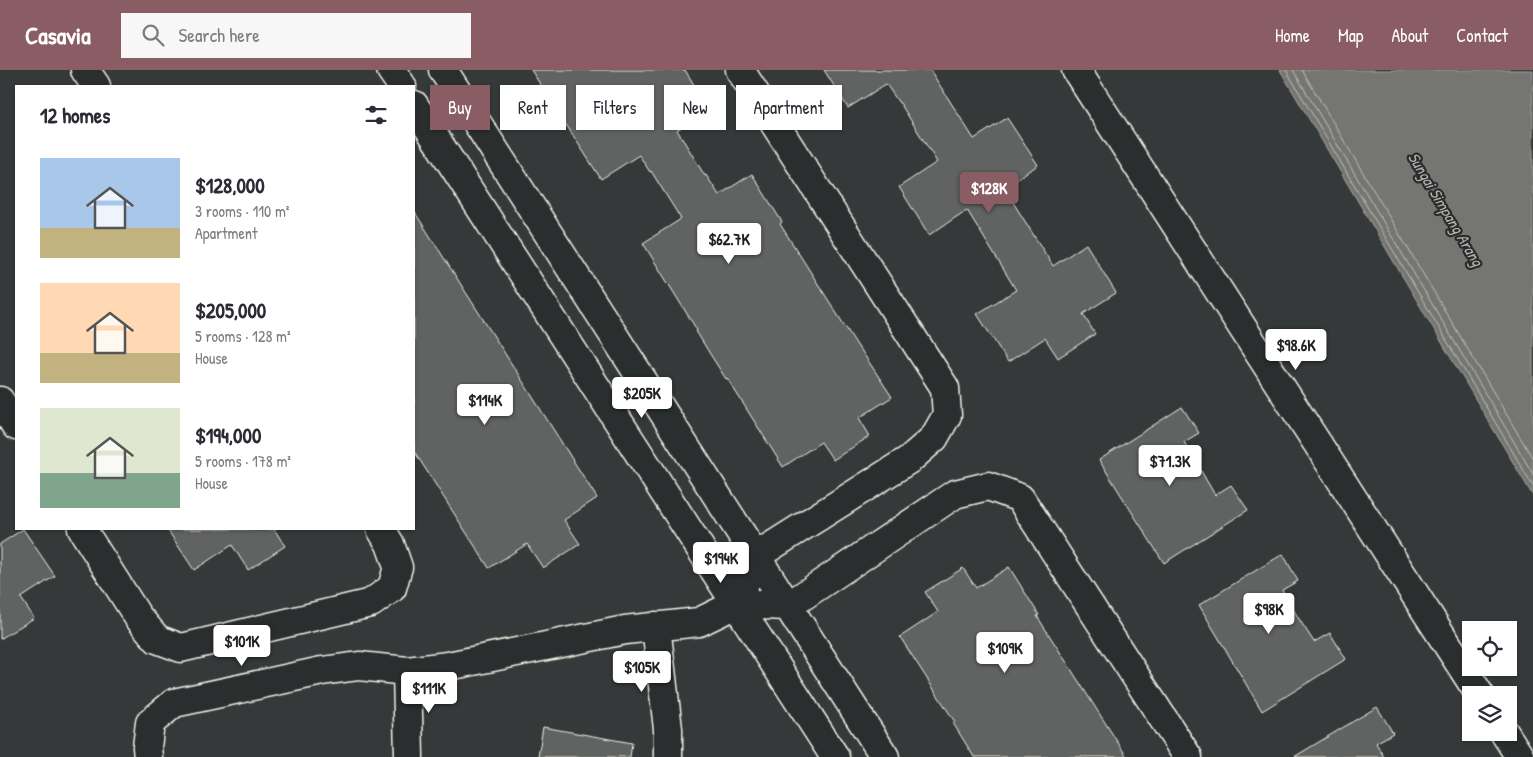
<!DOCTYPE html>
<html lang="en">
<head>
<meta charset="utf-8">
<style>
	body { margin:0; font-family:"Patrick Hand",sans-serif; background:#f7f7f7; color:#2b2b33; height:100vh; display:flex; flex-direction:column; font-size:19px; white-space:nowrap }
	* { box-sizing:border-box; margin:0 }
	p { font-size:16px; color:#7c7c81 }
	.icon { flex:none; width:28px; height:28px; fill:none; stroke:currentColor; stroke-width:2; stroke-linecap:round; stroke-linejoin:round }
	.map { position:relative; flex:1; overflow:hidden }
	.drawer { position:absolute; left:15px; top:15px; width:400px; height:445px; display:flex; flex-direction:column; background:#fff; border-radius:0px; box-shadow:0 1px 4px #0004 }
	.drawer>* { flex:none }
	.hud { position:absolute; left:430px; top:15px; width:475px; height:45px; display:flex; gap:10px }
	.controls { position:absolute; left:1462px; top:551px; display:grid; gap:10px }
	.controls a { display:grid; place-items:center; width:55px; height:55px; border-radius:0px; background:#fff; box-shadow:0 1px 4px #0004; font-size:25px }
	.price { position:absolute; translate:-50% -42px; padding:0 11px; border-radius:5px; background:#fff; color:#222; font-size:16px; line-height:32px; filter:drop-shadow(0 1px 2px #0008) }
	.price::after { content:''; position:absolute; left:50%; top:30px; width:15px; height:11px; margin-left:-8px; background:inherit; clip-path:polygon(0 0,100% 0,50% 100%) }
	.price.current { background:#8a5d65; color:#fff }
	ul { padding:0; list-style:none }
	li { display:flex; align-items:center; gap:15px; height:125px; padding:0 25px }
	li span { display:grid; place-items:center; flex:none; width:140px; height:100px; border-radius:0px; color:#555 }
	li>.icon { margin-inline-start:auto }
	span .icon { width:60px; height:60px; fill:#fffc; stroke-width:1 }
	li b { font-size:21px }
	h2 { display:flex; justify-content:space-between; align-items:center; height:60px; padding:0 25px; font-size:21px }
	.chip { padding:0 18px; border-radius:0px; background:#fff; box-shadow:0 1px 4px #0004; font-size:18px; line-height:45px }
	.chip.current { background:#8a5d65; color:#fff }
	header { display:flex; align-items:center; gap:30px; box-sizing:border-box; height:70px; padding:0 25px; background:#8a5d65; color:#fff }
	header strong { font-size:24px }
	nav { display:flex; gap:28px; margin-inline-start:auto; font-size:18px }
	.search { width:350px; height:45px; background:#f7f7f7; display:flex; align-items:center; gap:12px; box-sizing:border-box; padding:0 18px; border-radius:0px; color:#7c7c81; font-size:19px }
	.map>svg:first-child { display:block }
</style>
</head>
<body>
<header>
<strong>Casavia</strong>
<div class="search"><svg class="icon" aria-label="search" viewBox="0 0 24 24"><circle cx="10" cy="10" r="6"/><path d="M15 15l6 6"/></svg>Search here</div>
<nav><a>Home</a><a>Map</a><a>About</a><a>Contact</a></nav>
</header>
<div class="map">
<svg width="1533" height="687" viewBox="0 0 1533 687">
	<rect width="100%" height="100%" fill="#363939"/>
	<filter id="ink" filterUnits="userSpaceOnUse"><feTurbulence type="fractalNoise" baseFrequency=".02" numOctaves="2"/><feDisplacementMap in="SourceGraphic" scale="10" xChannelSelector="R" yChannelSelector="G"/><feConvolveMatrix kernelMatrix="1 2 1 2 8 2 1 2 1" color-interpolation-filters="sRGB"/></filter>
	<g filter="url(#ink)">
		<path fill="#757572" stroke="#a8a7a1" d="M 1280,0 L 1533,0 L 1533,426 Z"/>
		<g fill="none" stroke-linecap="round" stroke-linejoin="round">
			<path stroke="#c1bfb9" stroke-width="1" d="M 1286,0 L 1533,416
				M 1293,0 L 1533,404
				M 1302,0 L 1533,389"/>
		</g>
		<path fill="#616362" stroke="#f4f1e8" d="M 531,0 L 685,0 L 709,39 L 677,60 L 705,106 L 706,105 L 719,125 L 752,104 L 782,152 L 780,154 L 860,280 L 861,280 L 892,327 L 859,348 L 870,366 L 833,390 L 821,372 L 783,397 L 727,308 L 726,309 L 710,284 L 696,261 L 697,260 L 643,173 L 681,149 L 651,101 L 650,102 L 639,85 L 601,109 Z
			M 824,0 L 930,0 L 974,69 L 1007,48 L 1038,95 L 1004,117 L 1016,137 L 1053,196 L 1086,174 L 1116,223 L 1083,244 L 1095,264 L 1058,288 L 1045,268 L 1008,292 L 977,244 L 1016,220 L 967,140 L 929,165 L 899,117 L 937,92 L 900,33 L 899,33 L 886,14 L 848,38 Z
			M 414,141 L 597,428 L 564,450 L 580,474 L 543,498 L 527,474 L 489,498 L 414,381 Z
			M 1182,337 L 1199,363 L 1184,372 L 1215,425 L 1231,415 L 1248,440 L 1164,493 L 1099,390 Z
			M 23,459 L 55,506 L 21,528 L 34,548 L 0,569 L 0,474 Z
			M 167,459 L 274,459 L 285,476 L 248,500 L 232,475 L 194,500 Z
			M 1283,484 L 1298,511 L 1282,520 L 1299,549 L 1314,572 L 1330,563 L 1346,589 L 1262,641 L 1199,535 Z
			M 1009,497 L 1039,545 L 1037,546 L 1127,687 L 974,687 L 953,653 L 955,652 L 900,567 L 938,542 L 925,522 L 963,498 L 976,518 Z
			M 1377,637 L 1393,663 L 1376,673 L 1384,687 L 1294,687 Z
			M 543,657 L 632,673 L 630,687 L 538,687 Z"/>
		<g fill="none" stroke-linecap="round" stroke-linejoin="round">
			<g stroke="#f4f1e8" stroke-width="31">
				<path id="street" d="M 85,0 L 96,16
					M 391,0 L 402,16
					M 443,0 L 885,687
					M 740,0 L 945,318 L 947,345 L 934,368 L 910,389 L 756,486 L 736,534 L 788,536 L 955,424 L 988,416 L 1020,428 L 1188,687
					M 1076,0 L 1480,625
					M 414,35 L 835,687
					M 0,331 L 16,356
					M 82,459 L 138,547 L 157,569 L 181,578 L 371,533 L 392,518 L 398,497 L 390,474 L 381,459
					M 656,556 L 668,659 L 668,687
					M 407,601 L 409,687
					M 1504,662 L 1520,687
					M 148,687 L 147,677 L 150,653 L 174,633 L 322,601 L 359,596 L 407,601 L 448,596 L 625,560 L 699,552 L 736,534"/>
			</g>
			<use href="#street" stroke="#2a2d2e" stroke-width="28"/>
		</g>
	</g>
	<g text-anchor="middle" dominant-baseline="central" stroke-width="4.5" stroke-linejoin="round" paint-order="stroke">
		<g font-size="16" font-style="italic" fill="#b4b3ad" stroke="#2a2d2e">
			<text transform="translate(1446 139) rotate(59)">Sungai Simpang Arang</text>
		</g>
	</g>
</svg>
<div class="controls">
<a><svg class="icon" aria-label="locate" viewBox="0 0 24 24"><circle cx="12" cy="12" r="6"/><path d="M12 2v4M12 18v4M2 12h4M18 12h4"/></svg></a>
<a><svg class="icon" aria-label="layers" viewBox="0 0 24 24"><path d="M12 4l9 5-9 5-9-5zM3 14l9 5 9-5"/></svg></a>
</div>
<b class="price current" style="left:989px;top:144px">$128K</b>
<b class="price" style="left:729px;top:195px">$62.7K</b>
<b class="price" style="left:1296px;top:301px">$98.6K</b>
<b class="price" style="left:642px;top:349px">$205K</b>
<b class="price" style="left:485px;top:356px">$114K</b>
<b class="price" style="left:1170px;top:417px">$71.3K</b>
<b class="price" style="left:721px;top:514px">$194K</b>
<b class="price" style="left:1269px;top:565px">$98K</b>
<b class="price" style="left:242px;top:597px">$101K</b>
<b class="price" style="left:1005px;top:604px">$109K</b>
<b class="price" style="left:642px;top:623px">$105K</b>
<b class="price" style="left:429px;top:644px">$111K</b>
<div class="hud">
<a class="chip current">Buy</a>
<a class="chip">Rent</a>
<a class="chip">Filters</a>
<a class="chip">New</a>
<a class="chip">Apartment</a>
</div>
<section class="drawer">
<h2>12 homes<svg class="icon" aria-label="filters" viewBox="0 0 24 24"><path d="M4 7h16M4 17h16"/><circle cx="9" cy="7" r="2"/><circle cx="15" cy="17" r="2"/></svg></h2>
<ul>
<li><span style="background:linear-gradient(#a9c7e8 70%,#c2b280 0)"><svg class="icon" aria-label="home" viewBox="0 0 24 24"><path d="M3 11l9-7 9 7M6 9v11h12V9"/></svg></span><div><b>$128,000</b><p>3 rooms · 110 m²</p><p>Apartment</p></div></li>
<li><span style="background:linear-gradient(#ffd9b3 70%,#c2b280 0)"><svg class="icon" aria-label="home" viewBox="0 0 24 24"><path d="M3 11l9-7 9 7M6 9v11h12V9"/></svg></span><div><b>$205,000</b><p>5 rooms · 128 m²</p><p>House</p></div></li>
<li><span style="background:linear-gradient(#dfe7d0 65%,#7fa58c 0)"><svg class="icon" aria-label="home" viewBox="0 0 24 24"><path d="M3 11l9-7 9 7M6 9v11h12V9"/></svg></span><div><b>$194,000</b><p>5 rooms · 178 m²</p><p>House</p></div></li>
</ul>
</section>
</div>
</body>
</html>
